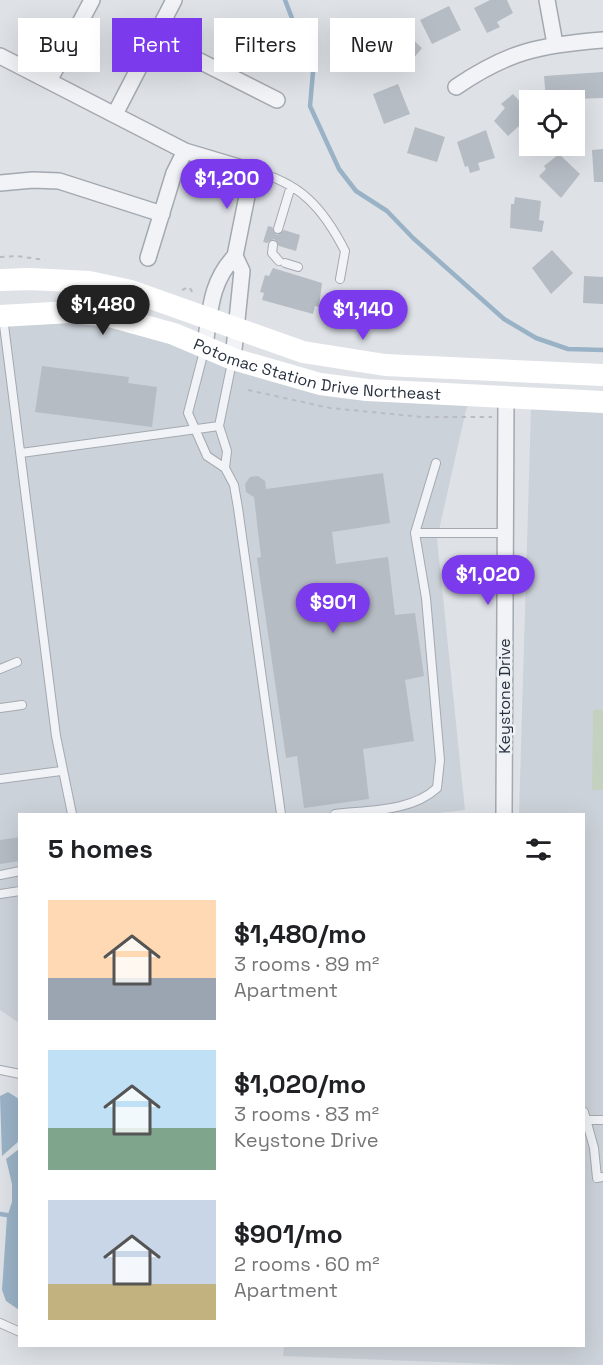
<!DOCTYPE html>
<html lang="en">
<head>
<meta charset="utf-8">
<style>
	body { margin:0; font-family:"Space Grotesk",sans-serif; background:#f6f6f6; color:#202124; height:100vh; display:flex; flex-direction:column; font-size:22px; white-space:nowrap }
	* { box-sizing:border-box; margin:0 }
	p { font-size:20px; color:#757577 }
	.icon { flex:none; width:33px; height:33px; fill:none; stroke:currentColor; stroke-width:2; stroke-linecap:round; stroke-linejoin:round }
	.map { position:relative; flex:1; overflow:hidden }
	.sheet { position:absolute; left:18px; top:813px; width:567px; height:534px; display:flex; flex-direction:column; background:#fff; border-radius:0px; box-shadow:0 6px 24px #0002 }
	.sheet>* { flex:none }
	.guide { position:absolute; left:18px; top:18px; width:567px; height:54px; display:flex; gap:12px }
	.buttons { position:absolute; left:519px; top:90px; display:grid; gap:12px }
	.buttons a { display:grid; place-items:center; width:66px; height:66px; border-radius:0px; background:#fff; box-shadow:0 6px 24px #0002; font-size:30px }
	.price { position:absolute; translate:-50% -51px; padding:0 14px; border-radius:21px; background:#7c3aed; color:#fff; font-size:20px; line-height:39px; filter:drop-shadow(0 2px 3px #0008) }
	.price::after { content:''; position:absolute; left:50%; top:36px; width:18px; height:14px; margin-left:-9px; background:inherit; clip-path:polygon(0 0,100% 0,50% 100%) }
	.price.current { background:#222; color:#fff }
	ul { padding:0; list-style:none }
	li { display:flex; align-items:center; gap:18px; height:150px; padding:0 30px }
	li span { display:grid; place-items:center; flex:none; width:168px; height:120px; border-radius:0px; color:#555 }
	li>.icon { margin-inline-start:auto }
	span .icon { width:72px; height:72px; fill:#fffc; stroke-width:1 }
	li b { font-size:26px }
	h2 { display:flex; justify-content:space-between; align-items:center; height:72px; padding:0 30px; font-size:26px }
	.pill { padding:0 21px; border-radius:0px; background:#fff; box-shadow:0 6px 24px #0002; font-size:21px; line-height:54px }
	.pill.current { background:#7c3aed; color:#fff }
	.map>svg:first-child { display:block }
</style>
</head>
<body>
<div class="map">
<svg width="603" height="1365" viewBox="0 0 603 1365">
	<rect width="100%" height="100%" fill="#dee2e7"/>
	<path fill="#ccd2d9" d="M 0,322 L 99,322 L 262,369 L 473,395 L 466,410 L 437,539 L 465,810 L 429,814 L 20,814 L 19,1023 L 0,1010 Z
		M 531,409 L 603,412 L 603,1365 L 516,1365 L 283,1356 L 284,1346 L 584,1346 L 584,814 L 519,814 Z"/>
	<path fill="#c5d1c0" d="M 593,710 L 603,710 L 603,790 L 592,790 Z"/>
	<path fill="#9ab2c6" d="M 8,1092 L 19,1099 L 19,1141 L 2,1156 L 0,1096 Z
		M 19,1149 L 19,1310 L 6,1301 L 2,1290 L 7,1217 L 12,1202 L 12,1184 L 6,1159 Z"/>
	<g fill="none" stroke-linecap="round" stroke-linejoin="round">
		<path stroke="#9ab2c6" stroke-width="4.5" d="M 285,0 L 295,26 L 307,46 L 313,72 L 310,106 L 339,169 L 356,191 L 387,211 L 413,238 L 504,319 L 536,338 L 568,349 L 603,350
			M 0,1214 L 7,1215"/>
	</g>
	<path fill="#b6bcc4" d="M 490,0 L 507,0 L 513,13 L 497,22 L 500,27 L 487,33 L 474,8 Z
		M 449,6 L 461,30 L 432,44 L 420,20 Z
		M 401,29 L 422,48 L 413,59 L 411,57 L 407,61 L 388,44 Z
		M 603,72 L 603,98 L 546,100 L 544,76 Z
		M 398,84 L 410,114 L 384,124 L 373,94 Z
		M 513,94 L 530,112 L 530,116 L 508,136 L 494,121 L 505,108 L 501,104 Z
		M 415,127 L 445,137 L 437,162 L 407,153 Z
		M 486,130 L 495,158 L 478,163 L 480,170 L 470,173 L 468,166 L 465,167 L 457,142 Z
		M 603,149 L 603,182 L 594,182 L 592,150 Z
		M 559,154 L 580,174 L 561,198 L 539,176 L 546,169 L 544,166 Z
		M 515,197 L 541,201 L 539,220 L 544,221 L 542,232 L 510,228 L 511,204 L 514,204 Z
		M 268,226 L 272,227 L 277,235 L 284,230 L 300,235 L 296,251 L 279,246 L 274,239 L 267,243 L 263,242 Z
		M 552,250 L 573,273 L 551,294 L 532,268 Z
		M 273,268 L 322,283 L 319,307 L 315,306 L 313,314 L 262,300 L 264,293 L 260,292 L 265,275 L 269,276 Z
		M 584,276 L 603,277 L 603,304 L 583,303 Z
		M 42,366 L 129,377 L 128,383 L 157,387 L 152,427 L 35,412 Z
		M 383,473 L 390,523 L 332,532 L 336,564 L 388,557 L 395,615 L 415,613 L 424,676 L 405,680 L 414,741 L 363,749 L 369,799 L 304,808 L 297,756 L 286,758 L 257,558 L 261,557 L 254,497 L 246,492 L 245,484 L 250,477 L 258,476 L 265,481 L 266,489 Z
		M 20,837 L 20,861 L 0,864 L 0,840 Z"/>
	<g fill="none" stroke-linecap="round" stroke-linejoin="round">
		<g stroke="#a4a9b1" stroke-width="10">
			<path id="lane" d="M 252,171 C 300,182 323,208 345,251 L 340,279
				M 278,229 L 291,186
				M 273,245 L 272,253 L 279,261
				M 285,263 L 298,267
				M 3,317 L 56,736 L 72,814
				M 204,351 L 188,413 L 207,456 L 225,468
				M 232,362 L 219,426 L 227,451 L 225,468 L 234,485 L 238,508 L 281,814
				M 21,453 L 219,426
				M 415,533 L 504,533
				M 0,669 L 17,662
				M 0,708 L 22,705
				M 0,779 L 61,771
				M 335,814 C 369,810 411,812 437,788 L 440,760 L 426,598 L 415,533 L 436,463
				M 0,875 L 20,871
				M 0,894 L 20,891
				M 0,1070 L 20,1074
				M 584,1112 L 594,1148 L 597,1178 L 603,1177
				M 587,1120 L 603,1120
				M 0,1323 L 20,1332"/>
		</g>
		<g stroke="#a4a9b1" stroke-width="18">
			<path id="street" d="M 547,0 L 555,44
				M 154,38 L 277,100
				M 0,56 L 185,151 L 252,171 L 235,256
				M 49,81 L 92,0
				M 456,87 C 509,51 540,45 603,40
				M 115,114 L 174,0
				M 0,183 L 33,180 L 59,181 L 162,214
				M 148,258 L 174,173 L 185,151
				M 205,346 C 210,312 210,282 235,256 L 242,271 L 233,359
				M 504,814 L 506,398"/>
		</g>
		<path stroke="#b9bdc2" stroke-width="2" stroke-dasharray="4.5 4.5" stroke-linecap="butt" d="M 0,257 L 17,256 L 45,260
			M 182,290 L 189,287 L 193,293
			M 248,390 L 330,408 L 422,417 L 492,417"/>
		<use href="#lane" stroke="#f1f3f6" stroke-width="8"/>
		<use href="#street" stroke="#f1f3f6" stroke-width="15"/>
		<g stroke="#fff" stroke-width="22">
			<path d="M 0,280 L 30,279 L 89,282 L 131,291 L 303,352 L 385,365 L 603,375"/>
			<path id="s1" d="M 0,316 L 71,312 L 109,316 L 174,334 L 233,359 L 320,384 L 367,390 L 603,402"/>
		</g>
	</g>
	<g text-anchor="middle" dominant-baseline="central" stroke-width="5" stroke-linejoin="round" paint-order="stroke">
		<g font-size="16" fill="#28313e" stroke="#eef1f5">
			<text stroke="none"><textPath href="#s1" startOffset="326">Potomac Station Drive Northeast</textPath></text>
			<text transform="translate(504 696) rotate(-90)">Keystone Drive</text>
		</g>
	</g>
</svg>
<div class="buttons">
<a><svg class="icon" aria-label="locate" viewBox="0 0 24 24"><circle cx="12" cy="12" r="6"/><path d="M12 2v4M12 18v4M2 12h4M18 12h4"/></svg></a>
</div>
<b class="price" style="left:227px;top:210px">$1,200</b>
<b class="price current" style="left:103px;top:336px">$1,480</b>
<b class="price" style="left:363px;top:341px">$1,140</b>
<b class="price" style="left:488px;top:606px">$1,020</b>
<b class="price" style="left:333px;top:634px">$901</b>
<div class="guide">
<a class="pill">Buy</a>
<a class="pill current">Rent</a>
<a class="pill">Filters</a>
<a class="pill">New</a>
</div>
<section class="sheet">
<h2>5 homes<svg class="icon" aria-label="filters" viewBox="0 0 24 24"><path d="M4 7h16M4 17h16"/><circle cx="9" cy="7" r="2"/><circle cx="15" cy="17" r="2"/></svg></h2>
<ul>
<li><span style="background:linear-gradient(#ffd9b3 65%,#9aa5b1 0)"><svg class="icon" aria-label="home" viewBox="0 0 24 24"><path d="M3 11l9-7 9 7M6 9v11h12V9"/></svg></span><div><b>$1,480/mo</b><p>3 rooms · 89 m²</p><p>Apartment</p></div></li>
<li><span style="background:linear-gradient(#bfe0f5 65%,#7fa58c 0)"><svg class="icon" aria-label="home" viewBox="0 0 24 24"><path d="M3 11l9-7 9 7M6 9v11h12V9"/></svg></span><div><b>$1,020/mo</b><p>3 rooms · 83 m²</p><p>Keystone Drive</p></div></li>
<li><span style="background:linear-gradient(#c9d6e8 70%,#c2b280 0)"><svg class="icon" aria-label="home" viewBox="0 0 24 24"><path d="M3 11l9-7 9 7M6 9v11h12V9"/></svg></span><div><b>$901/mo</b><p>2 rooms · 60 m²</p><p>Apartment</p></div></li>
</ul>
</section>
</div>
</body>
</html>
